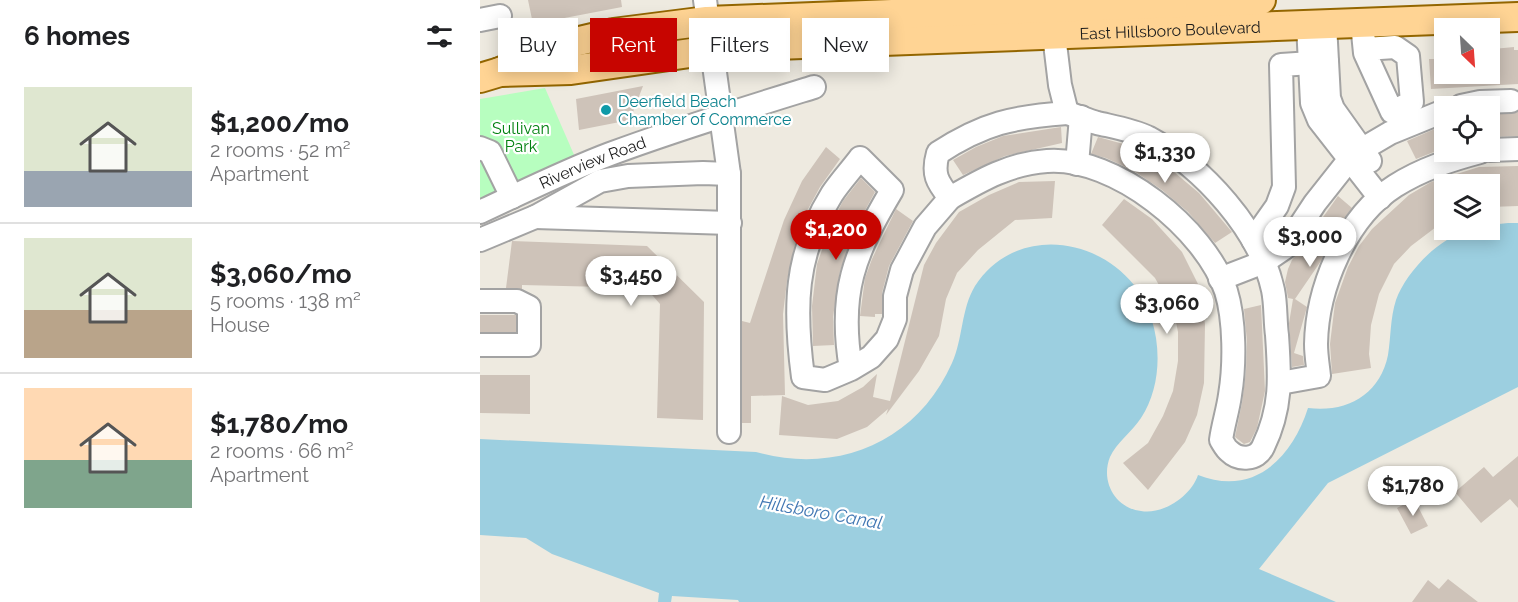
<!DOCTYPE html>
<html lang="en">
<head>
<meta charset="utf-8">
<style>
	body { margin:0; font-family:Raleway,sans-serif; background:#f6f6f6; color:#202124; height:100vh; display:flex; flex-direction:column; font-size:22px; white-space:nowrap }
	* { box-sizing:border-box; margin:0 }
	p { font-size:20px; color:#757577 }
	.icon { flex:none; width:33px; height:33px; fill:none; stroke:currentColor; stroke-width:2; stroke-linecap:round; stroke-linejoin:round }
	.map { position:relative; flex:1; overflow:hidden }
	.sheet { display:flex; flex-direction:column; background:#fff; width:480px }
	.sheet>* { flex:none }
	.top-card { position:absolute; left:18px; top:18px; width:570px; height:54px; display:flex; gap:12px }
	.needle { width:39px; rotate:155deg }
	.tools { position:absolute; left:954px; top:18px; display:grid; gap:12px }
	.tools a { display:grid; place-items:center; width:66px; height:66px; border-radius:0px; background:#fff; box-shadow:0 3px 15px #0003; font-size:30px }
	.price { position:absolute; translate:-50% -51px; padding:0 14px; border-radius:21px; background:#fff; color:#222; font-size:20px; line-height:39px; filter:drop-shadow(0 2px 3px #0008) }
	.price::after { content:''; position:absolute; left:50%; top:36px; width:18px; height:14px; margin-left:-9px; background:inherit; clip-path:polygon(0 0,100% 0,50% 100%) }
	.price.selected { background:#c70500; color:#fff }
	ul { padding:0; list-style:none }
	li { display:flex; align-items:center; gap:18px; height:150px; padding:0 24px }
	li+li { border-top:2px solid #e0e0e0 }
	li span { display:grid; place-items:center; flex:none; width:168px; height:120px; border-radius:0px; color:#555 }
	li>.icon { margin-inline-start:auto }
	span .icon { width:72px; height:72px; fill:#fffc; stroke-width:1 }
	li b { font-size:26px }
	h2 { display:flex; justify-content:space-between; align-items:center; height:72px; padding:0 24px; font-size:26px }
	.tag { padding:0 21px; border-radius:0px; background:#fff; box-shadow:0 3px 15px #0003; font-size:21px; line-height:54px }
	.tag.selected { background:#c70500; color:#fff }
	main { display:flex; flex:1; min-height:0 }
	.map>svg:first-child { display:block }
</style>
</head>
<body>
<main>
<section class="sheet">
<h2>6 homes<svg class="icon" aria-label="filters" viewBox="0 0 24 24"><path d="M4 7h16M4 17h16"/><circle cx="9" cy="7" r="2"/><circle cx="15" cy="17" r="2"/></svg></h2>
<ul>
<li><span style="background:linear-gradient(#dfe7d0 70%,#9aa5b1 0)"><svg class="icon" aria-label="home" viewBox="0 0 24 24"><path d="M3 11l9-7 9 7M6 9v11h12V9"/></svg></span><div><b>$1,200/mo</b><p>2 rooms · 52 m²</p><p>Apartment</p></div></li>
<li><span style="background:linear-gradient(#dfe7d0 60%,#b9a48a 0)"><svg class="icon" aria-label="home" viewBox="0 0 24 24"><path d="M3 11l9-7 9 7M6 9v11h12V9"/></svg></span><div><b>$3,060/mo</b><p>5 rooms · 138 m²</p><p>House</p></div></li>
<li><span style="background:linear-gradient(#ffd9b3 60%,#7fa58c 0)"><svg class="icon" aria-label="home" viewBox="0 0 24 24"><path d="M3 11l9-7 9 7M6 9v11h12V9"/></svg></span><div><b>$1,780/mo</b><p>2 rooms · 66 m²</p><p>Apartment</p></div></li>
</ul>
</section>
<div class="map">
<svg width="1038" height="602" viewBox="0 0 1038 602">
	<rect width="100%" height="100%" fill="#eeeae0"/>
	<path fill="#b7febf" d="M 65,88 L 95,157 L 0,201 L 0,99 Z"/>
	<path fill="#9ccfe0" d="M 1028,223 L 1038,223 L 1038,387 L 848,483 L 779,569 L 856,602 L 259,602 L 258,600 L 192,596 L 191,602 L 178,602 L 179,593 L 72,554 L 46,538 L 0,535 L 0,439 L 276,452 C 357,475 437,442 472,363 C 483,339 481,309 495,286 C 533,227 614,235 654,285 C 682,321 686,380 661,418 C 652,432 636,443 630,457 C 620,482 636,508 661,511 C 683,515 711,496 718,475 C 774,497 812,458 828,408 C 866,413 900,395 908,355 C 911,337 910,319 916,300 C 926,272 960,236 991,230 C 997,228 1004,230 1010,230 L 1010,225 Z"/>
	<path fill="#cec3b9" d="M 48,0 L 141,0 L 142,7 L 53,24 Z
		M 1034,47 L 1034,50 L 1038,50 L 1038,84 L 951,89 L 949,59 L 964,59 L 964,74 L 1010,74 L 1010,63 L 1014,62 L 1013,49 Z
		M 163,86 L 150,120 L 99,130 L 96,99 Z
		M 1038,112 L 1038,136 L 1010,137 L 1010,115 Z
		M 964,125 L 964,148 L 936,159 L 927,141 Z
		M 581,127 L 582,143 L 525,156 L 483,175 L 473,160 L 496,147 L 523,136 Z
		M 618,137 L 658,148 L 682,162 L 719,193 L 752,232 L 735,243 L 708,212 L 682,190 L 654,171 L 626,158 L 611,154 Z
		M 346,147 L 360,159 L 340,187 L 327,211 L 317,235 L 307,281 L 303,314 L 305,395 L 271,396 L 271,423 L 262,423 L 262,321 L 270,323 L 304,220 L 322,181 Z
		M 1038,166 L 1038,206 L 1010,207 L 1010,184 L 964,184 L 964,221 L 931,246 L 914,264 L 899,294 L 891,325 L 889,354 L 891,368 L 852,374 L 850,344 L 855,303 L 868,267 L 879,246 L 892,229 L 929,195 L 951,182 L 999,167 Z
		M 381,178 L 395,192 L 375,229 L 360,271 L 353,317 L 354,345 L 333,346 L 332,306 L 337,264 L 352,222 L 363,201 Z
		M 575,181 L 572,218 L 535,220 L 498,250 L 477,273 L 466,299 L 459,336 L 439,371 L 406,415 L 408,409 L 387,427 L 357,439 L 299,435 L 302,396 L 328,405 L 358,401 L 383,387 L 397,374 L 393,397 L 410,401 L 444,265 L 456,243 L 479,212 L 509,195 L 539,182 Z
		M 858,196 L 872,208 L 857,228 L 841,261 L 815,299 L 827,307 L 814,353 L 823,356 L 824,365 L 812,367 L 809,323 L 813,299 L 808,298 L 805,282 L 808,269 L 812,260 L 817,254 Z
		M 644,199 L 672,219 L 702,252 L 718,284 L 725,324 L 724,383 L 717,415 L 705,442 L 668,490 L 643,463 L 668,443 L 683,416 L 693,391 L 698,361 L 698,332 L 694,312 L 675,278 L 622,225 Z
		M 416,209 L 433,221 L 409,266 L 402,293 L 402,314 L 395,314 L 395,317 L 380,316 L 385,278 L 392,259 Z
		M 32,241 L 167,246 L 224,302 L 223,420 L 177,418 L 180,304 L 166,288 L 42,285 L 42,289 L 26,288 Z
		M 781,305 L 785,391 L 777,428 L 770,442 L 764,444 L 755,437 L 762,403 L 766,371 L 767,342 L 764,309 Z
		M 0,315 L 36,315 L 36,332 L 0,332 Z
		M 0,375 L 50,375 L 50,414 L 0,413 Z
		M 1038,456 L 1038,508 L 1030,499 L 1001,523 L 975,492 L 1004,467 L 1013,477 Z
		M 934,499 L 948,526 L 931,534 L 917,508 Z
		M 968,579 L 998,602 L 932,602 L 948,580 L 959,589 Z"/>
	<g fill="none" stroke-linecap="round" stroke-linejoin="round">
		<g stroke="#a3a3a3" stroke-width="26">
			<g id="minor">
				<path d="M 225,0 L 249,174 L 249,432"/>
				<path d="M 0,20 L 20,16"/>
				<path d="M 882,23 L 885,53 L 912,112 L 932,102 L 928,56 L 915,47 L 885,49"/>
				<path d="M 845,24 L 849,98 L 853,109 L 890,161"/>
				<path d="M 828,25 L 832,103 L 839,120 L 900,198"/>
				<path d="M 981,106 L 1000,102 L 1031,101"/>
				<path d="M 0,148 L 10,152 L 32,197"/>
				<path d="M 1010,150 L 1038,149"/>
				<path d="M 597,164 L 601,117"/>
				<path d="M 249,174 L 223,173 L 148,176 L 120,181 L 55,217 L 250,223"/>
				<path d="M 470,198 C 501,180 531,163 567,161 C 635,156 725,229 746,291 C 755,320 755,365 750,395 C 748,410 743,425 741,440 C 743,443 746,449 749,451 C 759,461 777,460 783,447 C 802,408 800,377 797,335 C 795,321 796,304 793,290 C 780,230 723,167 669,138 C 653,130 634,127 617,123 C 607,120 597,116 587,113"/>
				<path id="s1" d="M 0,212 C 43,192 85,171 130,154 C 197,129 266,108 334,87"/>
				<path d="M 0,240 L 55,217"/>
				<path d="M 773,240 L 797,206 L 804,187 L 801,65 L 847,62"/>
				<path d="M 740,279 L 784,262 L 806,247 L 835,203 L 869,160 L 881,150 L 910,133 L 964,111"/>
				<path d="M 0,301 L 37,301 L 49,307 L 49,345 L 0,345"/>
				<path d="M 371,369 C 358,293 374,254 412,190 L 380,158 C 371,170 360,182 352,194 C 314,255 314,309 323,377 L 345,380 L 371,369 L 391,357 L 407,339 L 415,319 L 415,296 L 422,270 L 445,227 L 470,198 C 457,182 452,174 458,153 C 504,123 533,117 587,113 L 580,85 L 574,35"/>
				<path d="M 800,383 L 839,376 C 838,366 836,355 836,344 C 837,288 866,217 915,186 C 942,169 970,160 1000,152"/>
			</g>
		</g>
		<g stroke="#936600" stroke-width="32">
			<g id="major">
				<path id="s2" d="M 20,72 L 91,70 L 231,50 L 296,45 L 1038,17"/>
				<path d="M 0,78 L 20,72 L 78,46 L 133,33 L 227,21 L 781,0"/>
			</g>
		</g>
		<use href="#minor" stroke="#fff" stroke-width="22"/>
		<use href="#major" stroke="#ffd494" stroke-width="28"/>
	</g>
	<circle fill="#0f9aa8" stroke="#fff" stroke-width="2" cx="126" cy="110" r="6"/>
	<g text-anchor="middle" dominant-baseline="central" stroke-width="4.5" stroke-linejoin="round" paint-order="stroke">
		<g font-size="16" fill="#1c1c1c" stroke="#fff">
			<text stroke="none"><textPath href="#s2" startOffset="672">East Hillsboro Boulevard</textPath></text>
			<text stroke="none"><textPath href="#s1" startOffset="123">Riverview Road</textPath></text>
		</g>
		<g font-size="16" fill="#0d838f" stroke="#fff" text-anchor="start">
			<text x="138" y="101">Deerfield Beach<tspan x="138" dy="18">Chamber of Commerce</tspan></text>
		</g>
		<g font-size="16" fill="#028110" stroke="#fff">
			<text x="41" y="128">Sullivan<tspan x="41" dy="18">Park</tspan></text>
		</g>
		<g font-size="18" font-style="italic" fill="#4177b3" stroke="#fff">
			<text transform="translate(341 512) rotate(10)">Hillsboro Canal</text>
		</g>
	</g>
</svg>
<div class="tools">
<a><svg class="needle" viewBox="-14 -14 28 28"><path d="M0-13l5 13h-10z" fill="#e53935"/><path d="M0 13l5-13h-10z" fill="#757577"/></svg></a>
<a><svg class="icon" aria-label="locate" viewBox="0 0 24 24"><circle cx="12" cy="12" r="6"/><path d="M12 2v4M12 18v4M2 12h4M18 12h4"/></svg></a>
<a><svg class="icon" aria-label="layers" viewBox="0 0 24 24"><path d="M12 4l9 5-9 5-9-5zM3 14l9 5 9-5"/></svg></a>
</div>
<b class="price" style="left:685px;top:184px">$1,330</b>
<b class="price selected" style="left:356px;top:261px">$1,200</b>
<b class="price" style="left:830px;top:268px">$3,000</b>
<b class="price" style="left:151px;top:307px">$3,450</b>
<b class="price" style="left:687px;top:335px">$3,060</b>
<b class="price" style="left:933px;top:517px">$1,780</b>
<div class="top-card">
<a class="tag">Buy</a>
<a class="tag selected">Rent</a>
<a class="tag">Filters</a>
<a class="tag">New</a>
</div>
</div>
</main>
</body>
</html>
